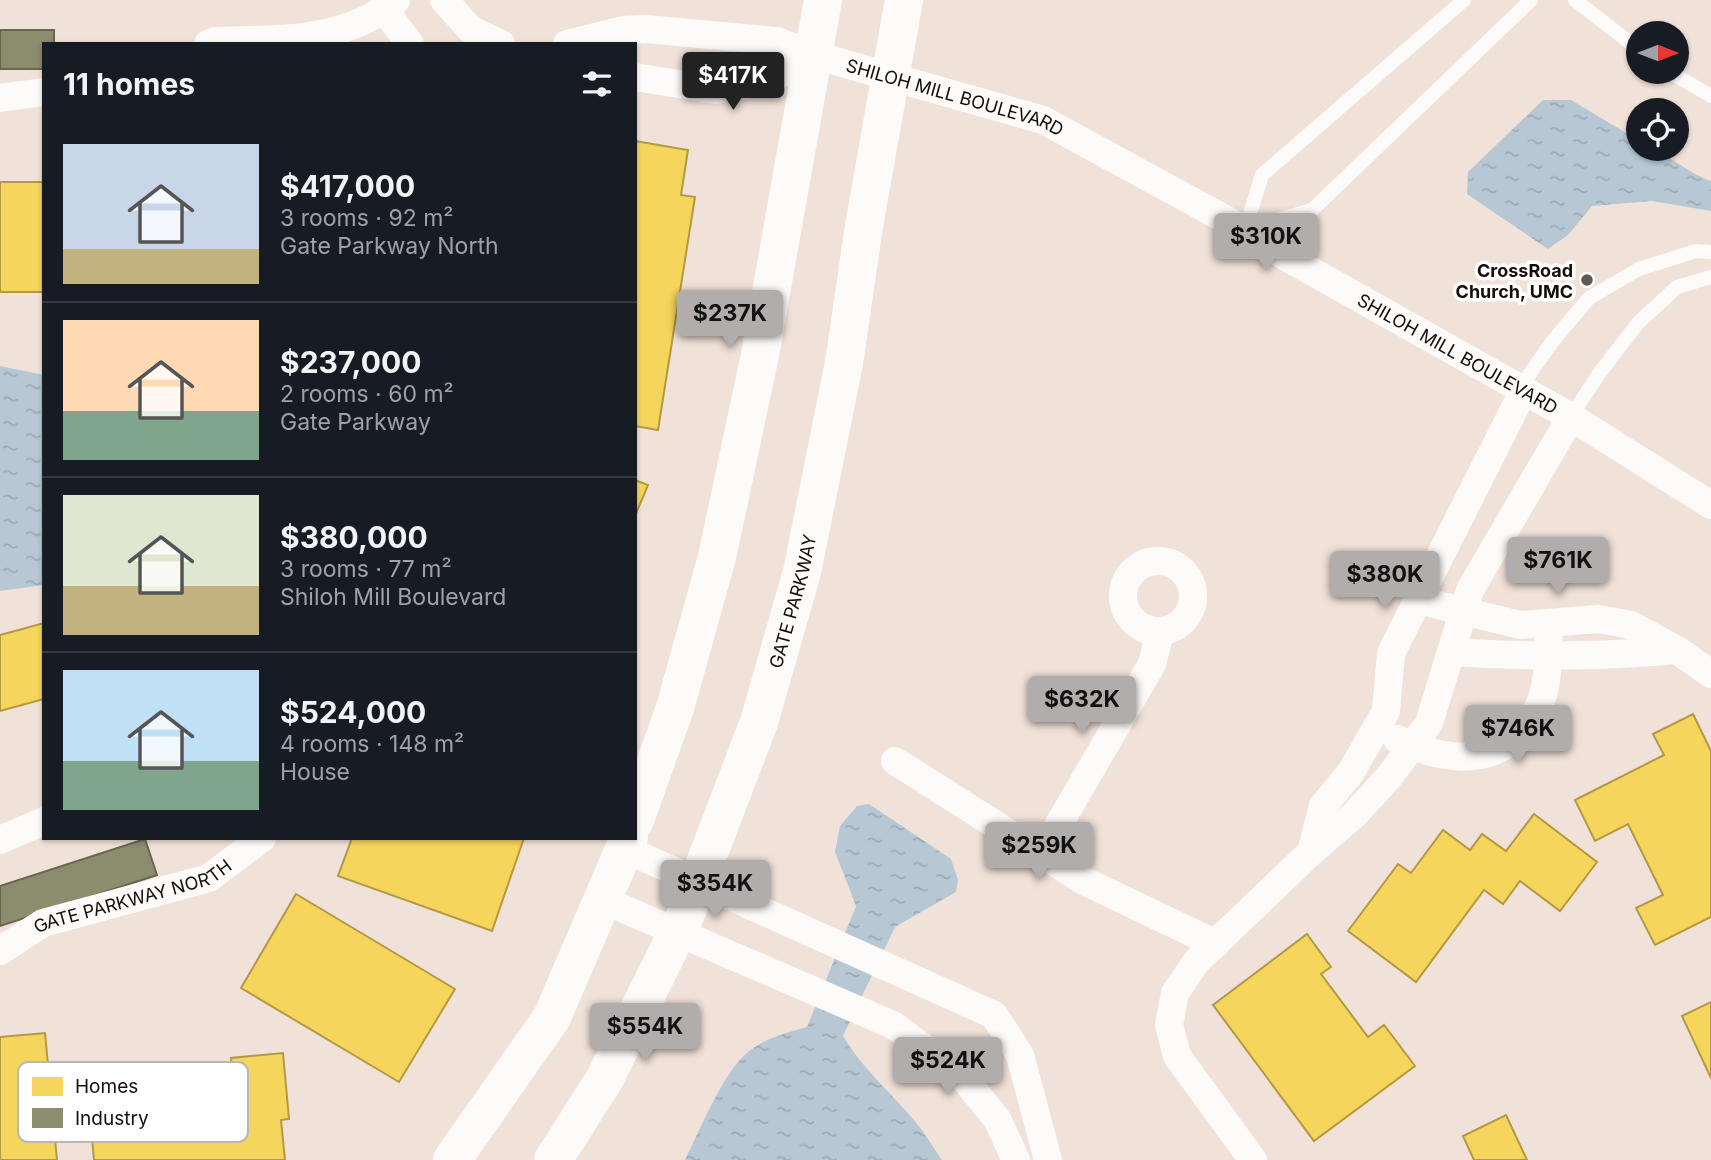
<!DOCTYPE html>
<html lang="en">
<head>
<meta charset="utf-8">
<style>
	body { margin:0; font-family:Inter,sans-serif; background:#20242c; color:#f1f3f6; height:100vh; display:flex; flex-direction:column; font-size:26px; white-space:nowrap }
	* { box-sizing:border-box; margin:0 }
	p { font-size:23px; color:#9ea1a6 }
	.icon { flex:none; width:38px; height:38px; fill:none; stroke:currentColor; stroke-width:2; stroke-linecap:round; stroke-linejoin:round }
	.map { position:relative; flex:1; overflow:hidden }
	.panel { position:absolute; left:42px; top:42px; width:595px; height:798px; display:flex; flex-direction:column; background:#171b24; border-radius:0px; box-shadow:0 2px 5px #0004 }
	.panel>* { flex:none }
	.needle { width:46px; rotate:90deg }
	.fabs { position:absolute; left:1626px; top:21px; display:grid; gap:14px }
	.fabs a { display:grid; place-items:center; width:63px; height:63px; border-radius:50%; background:#171b24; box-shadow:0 2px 5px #0004; font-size:35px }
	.price { position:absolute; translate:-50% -60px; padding:0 16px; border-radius:7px; background:#b1adac; color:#111; font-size:23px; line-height:46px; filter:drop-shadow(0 2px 4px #0008) }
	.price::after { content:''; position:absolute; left:50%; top:42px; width:21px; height:16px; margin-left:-10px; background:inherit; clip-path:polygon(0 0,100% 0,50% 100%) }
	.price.selected { background:#222; color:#fff }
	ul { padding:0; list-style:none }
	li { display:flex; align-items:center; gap:21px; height:175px; padding:0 21px }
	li+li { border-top:2px solid #363941 }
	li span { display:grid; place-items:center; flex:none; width:196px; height:140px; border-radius:0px; color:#555 }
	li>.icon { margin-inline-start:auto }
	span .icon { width:84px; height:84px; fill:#fffc; stroke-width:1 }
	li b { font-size:30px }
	h2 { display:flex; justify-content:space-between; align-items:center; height:84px; padding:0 21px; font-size:30px }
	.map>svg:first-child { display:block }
</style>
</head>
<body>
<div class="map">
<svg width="1711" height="1160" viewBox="0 0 1711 1160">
	<defs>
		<pattern id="water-ripples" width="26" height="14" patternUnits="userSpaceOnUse" patternTransform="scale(1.75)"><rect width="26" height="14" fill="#b7c7d4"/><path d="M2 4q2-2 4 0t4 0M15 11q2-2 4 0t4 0" fill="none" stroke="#9daab4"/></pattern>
	</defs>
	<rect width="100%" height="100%" fill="#f1e2d9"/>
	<path fill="url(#water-ripples)" d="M 1543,100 L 1571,100 L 1638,140 L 1638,149 C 1667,149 1684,172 1711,181 L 1711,211 L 1652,201 L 1592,206 L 1568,235 L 1548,249 L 1467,194 L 1468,172 Z
		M 0,366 L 44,375 L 44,585 L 0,591 Z
		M 869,804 L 951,859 L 958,880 L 956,892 L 895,927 L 843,1036 C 862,1068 890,1092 914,1120 C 924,1132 933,1147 942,1160 L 685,1160 C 700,1130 723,1072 748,1052 C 765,1038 786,1033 807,1027 L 856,906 L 835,852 L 840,826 L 857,806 Z"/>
	<path fill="#f6d55c" stroke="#b39943" stroke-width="2" d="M 635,141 L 688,150 L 681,195 L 695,197 L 658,430 L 635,426 Z
		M 0,182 L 44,182 L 44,292 L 0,292 Z
		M 635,480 L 648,485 L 635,516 Z
		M 44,623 L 44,699 L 0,711 L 0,635 Z
		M 1693,714 L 1711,751 L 1711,917 L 1655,945 L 1636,908 L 1663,895 L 1628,824 L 1595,841 L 1575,800 L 1664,755 L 1653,734 Z
		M 1534,814 L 1597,862 L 1560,911 L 1520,881 L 1503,904 L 1484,890 L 1416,982 L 1348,931 L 1398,864 L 1411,873 L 1443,830 L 1470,850 L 1482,834 L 1506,851 Z
		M 352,838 L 524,838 L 492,931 L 338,876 Z
		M 296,894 L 455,989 L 399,1082 L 241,988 Z
		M 1307,934 L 1331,967 L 1321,974 L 1368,1037 L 1384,1025 L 1415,1066 L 1314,1141 L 1213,1005 Z
		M 1711,1002 L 1711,1078 L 1682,1016 Z
		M 45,1033 L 57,1160 L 0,1160 L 0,1037 Z
		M 283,1053 L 289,1119 L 281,1120 L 285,1160 L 94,1160 L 86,1071 L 152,1065 L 157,1115 L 236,1108 L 231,1058 Z
		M 1506,1115 L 1527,1160 L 1474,1160 L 1463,1136 Z"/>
	<path fill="#8c8c6e" stroke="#69664f" stroke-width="2" d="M 0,30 L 54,30 L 54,44 L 44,44 L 44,69 L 0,69 Z
		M 145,839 L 157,875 L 0,926 L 0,886 Z"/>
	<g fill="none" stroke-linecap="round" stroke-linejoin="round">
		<path stroke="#fdfbf9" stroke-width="14" d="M 1575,0 L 1638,49
			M 1670,72 L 1711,96
			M 1246,229 L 1312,210 L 1531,0
			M 1245,230 L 1262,175 L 1464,0
			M 1520,388 L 1552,342 L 1589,298 L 1639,269 L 1696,251 L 1711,252
			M 1571,417 L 1598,375 L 1638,323 L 1677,287 L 1711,277"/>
		<g stroke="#fdfbf9" stroke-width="28">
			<path d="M 444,0 L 470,29 L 501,44"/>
			<path d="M 383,8 L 410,44"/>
			<path d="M 208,44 L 216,41 C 265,39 318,42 363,21 C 375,16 386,7 396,0"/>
			<path id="s1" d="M 567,44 L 623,30 L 646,29 L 776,41 L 814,55 L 1043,120 L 1245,230 L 1281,254 L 1571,417 L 1711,505"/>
			<path d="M 635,77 L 716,90 L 768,81 L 814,55"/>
			<path d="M 0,98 L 44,92"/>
			<circle cx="1158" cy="596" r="35"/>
			<path d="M 1418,600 L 1520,625 L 1599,619 L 1631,625 L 1677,650 L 1711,674"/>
			<path d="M 1452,652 C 1527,657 1602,657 1677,650"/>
			<path d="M 1397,739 C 1451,765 1507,768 1538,708 C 1549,687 1549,646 1548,623"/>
			<path d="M 895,761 L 1084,881 L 1216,944"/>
			<path d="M 0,840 L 44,821"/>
			<path d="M 625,849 L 994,1015 L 1020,1055 L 1048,1160"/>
			<path d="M 1311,852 L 1323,806 L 1351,772 L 1386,711 L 1391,653 L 1524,390"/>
			<path d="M 1041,855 L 1152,664 L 1160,632"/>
			<path d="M 603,900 L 893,1025 L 961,1075 L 997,1119 L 1016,1160"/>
			<path id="s2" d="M 0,951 L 43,923 L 209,878 L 262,838"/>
			<path d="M 1253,1160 L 1177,1056 L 1169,1025 L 1175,993 L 1196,962 L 1311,852 L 1354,815 L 1389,777 L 1429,723 L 1470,590 L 1571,417"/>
		</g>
		<g stroke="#fdfbf9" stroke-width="38">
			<path d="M 635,820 L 675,708 L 717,557 L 760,355 L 823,0"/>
			<path d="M 452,1160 L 552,1017 L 629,838"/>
			<path id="s3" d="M 553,1160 L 604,1080 L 683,921 L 759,722 L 802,572 L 844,363 L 864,226 L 904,0"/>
		</g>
	</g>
	<circle fill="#635851" stroke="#fff" stroke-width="2.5" cx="1587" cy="280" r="7"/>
	<g text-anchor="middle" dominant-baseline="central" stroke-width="7" stroke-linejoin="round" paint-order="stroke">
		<g font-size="18" fill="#160d08" stroke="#fff">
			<text stroke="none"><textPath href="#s1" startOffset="399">SHILOH MILL BOULEVARD</textPath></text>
			<text stroke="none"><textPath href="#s1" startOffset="966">SHILOH MILL BOULEVARD</textPath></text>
			<text stroke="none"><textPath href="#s3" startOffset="611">GATE PARKWAY</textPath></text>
			<text stroke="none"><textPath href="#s2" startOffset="145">GATE PARKWAY NORTH</textPath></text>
		</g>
		<g font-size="18" font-weight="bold" fill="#160d08" stroke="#fff" text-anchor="end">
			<text x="1573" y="270">CrossRoad<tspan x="1573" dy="21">Church, UMC</tspan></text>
		</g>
	</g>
	<rect x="18" y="1062" width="230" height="80" rx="10" fill="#fff" stroke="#b9b6b5" stroke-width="2"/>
	<rect x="32" y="1077" width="31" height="19" fill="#f6d55c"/>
	<rect x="32" y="1108" width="31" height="20" fill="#8c8c6e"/>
	<g font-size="19" fill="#160d08">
		<text x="75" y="1093">Homes</text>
		<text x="75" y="1125">Industry</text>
	</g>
</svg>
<div class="fabs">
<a><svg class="needle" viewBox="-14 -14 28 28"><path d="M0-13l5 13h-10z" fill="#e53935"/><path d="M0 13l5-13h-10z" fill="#9ea1a6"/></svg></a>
<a><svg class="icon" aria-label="locate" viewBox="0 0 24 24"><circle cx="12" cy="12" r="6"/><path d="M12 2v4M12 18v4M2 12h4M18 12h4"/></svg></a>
</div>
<b class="price selected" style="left:733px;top:112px">$417K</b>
<b class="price" style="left:1266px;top:273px">$310K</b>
<b class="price" style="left:730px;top:350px">$237K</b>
<b class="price" style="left:1558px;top:597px">$761K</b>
<b class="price" style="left:1385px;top:611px">$380K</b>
<b class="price" style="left:1082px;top:736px">$632K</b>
<b class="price" style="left:1518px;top:765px">$746K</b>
<b class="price" style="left:1039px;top:882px">$259K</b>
<b class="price" style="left:715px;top:920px">$354K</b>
<b class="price" style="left:645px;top:1063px">$554K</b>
<b class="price" style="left:948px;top:1097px">$524K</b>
<section class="panel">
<h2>11 homes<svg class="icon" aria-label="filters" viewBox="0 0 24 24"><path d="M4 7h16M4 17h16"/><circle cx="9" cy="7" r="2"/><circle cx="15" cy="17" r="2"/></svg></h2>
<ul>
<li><span style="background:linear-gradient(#c9d6e8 75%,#c2b280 0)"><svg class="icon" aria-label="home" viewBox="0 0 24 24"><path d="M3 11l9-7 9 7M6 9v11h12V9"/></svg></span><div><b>$417,000</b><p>3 rooms · 92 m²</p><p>Gate Parkway North</p></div></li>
<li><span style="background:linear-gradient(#ffd9b3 65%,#7fa58c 0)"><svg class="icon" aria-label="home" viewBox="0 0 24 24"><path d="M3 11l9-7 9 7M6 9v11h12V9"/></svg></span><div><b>$237,000</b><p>2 rooms · 60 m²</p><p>Gate Parkway</p></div></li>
<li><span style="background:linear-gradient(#dfe7d0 65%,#c2b280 0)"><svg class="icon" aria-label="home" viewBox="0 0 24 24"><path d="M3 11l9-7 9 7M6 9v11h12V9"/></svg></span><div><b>$380,000</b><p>3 rooms · 77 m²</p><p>Shiloh Mill Boulevard</p></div></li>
<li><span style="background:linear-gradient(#bfe0f5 65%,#7fa58c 0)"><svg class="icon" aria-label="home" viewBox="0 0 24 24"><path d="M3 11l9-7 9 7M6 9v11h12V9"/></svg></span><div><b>$524,000</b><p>4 rooms · 148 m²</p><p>House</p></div></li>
</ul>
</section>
</div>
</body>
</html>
